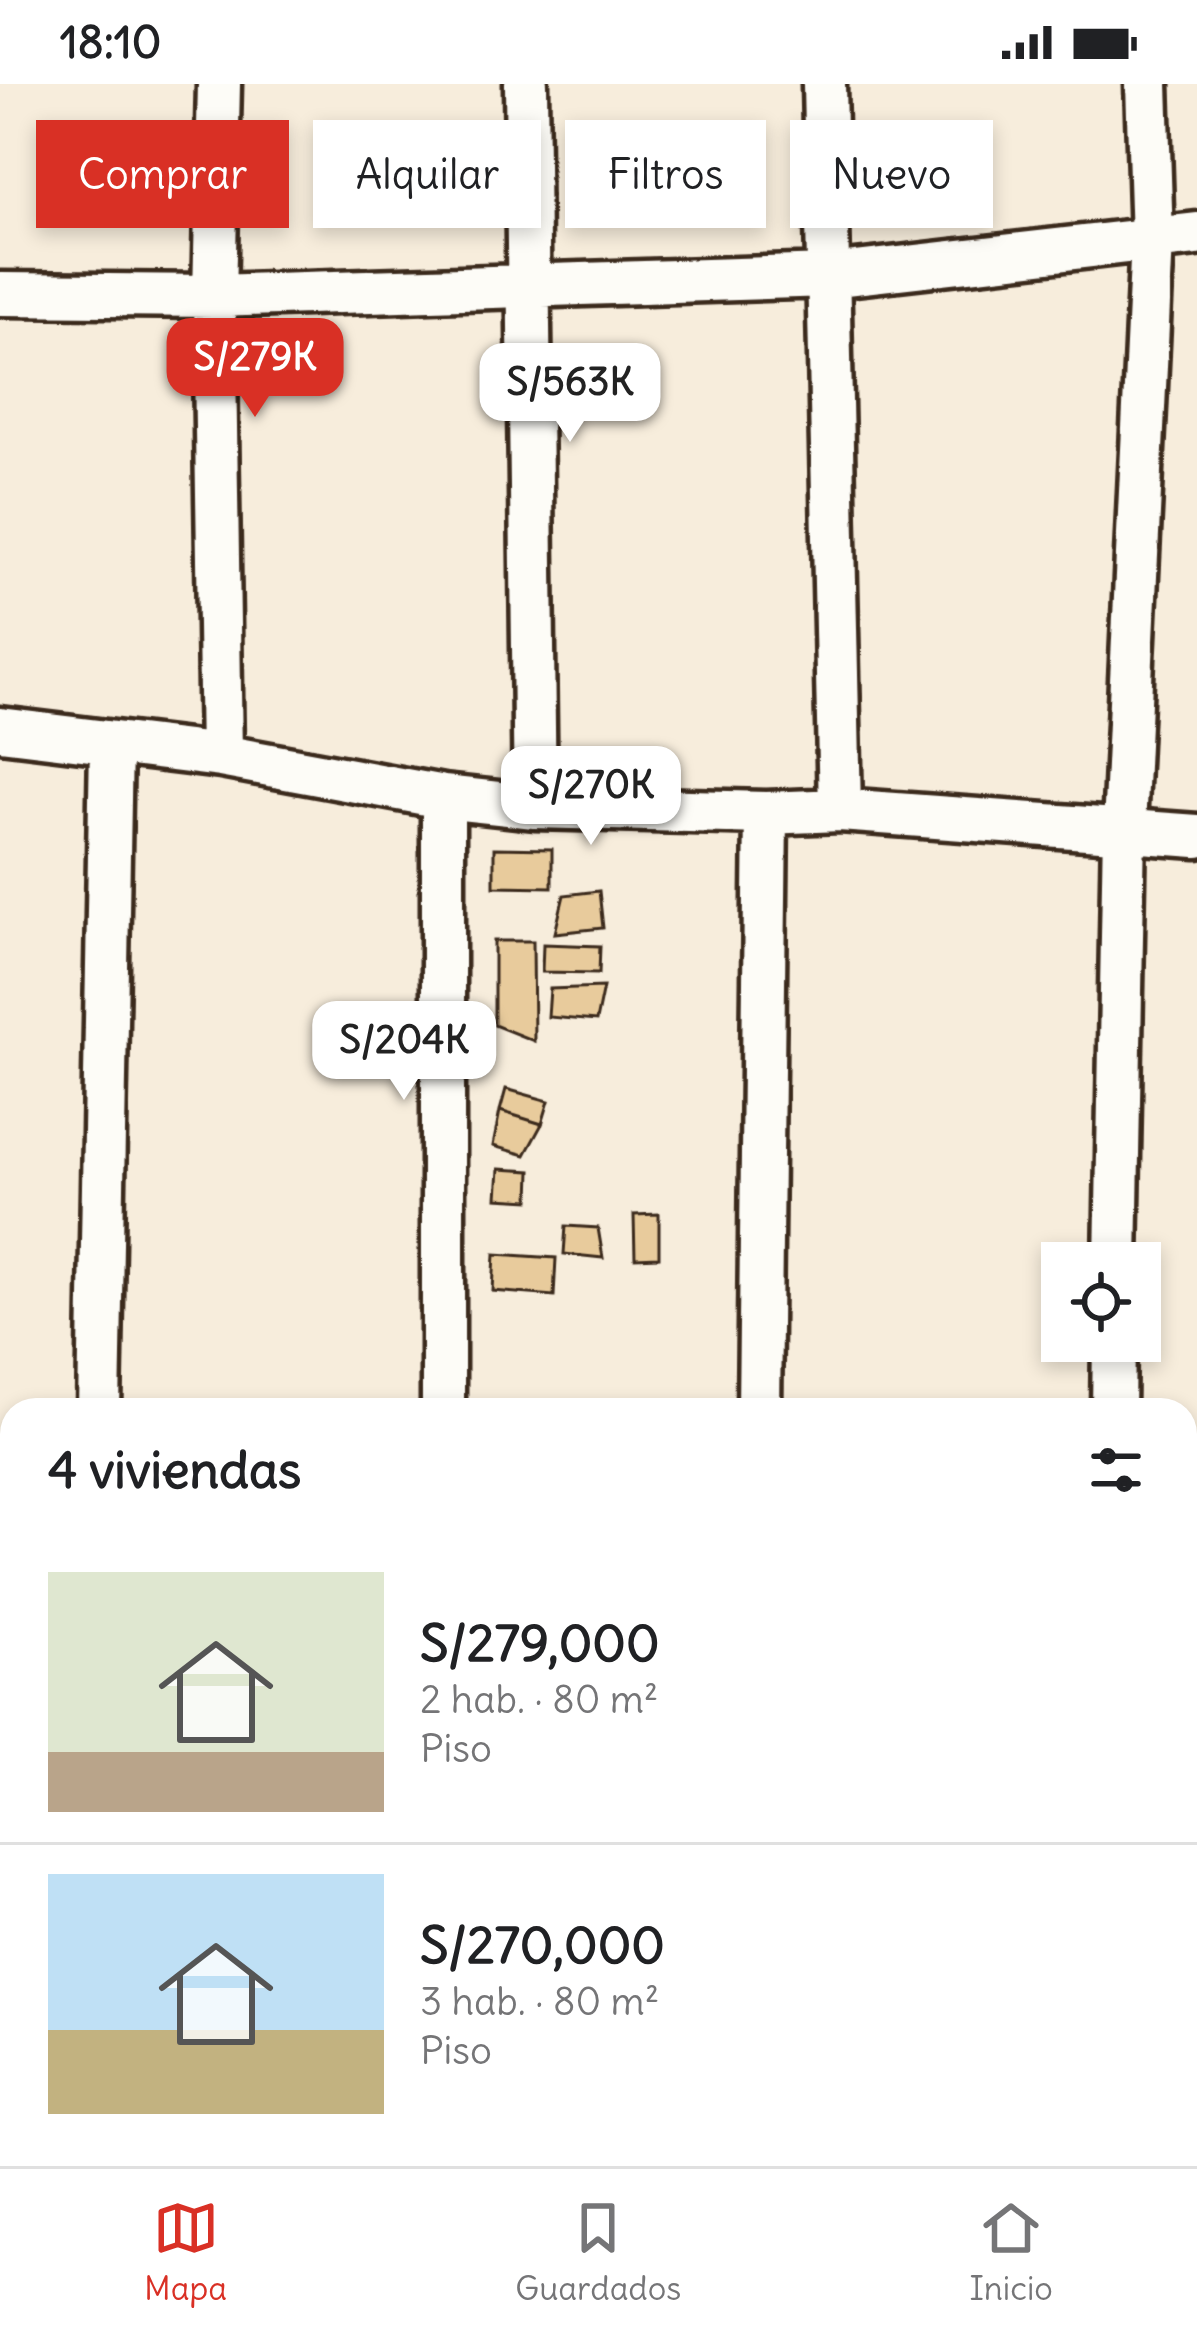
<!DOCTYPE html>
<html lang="es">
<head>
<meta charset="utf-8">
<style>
	body { margin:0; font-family:Delius,sans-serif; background:#f2f2f2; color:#202124; height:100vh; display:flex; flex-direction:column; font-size:45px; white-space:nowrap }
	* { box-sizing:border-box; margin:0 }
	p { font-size:39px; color:#757577 }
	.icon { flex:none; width:66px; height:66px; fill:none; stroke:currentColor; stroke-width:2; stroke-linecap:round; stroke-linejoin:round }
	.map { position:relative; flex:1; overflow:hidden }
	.panel { position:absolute; left:0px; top:1314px; width:1197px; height:768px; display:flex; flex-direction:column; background:#fff; border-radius:36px 36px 0 0; box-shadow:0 6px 18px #0003 }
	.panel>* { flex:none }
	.banner { position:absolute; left:36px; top:36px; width:1125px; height:108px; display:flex; gap:24px }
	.fabs { position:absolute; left:1041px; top:1158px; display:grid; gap:24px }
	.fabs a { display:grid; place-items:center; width:120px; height:120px; border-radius:0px; background:#fff; box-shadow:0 6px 18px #0003; font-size:60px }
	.price { position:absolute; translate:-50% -102px; padding:0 27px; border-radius:24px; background:#fff; color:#222; font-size:39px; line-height:78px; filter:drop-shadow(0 3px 6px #0008) }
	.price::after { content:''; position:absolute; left:50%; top:72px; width:36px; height:27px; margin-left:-18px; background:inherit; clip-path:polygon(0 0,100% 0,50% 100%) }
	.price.active { background:#d93025; color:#fff }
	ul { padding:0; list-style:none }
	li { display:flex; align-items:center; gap:36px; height:300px; padding:0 48px }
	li+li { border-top:3px solid #e0e0e0 }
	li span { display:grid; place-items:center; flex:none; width:336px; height:240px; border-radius:0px; color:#555 }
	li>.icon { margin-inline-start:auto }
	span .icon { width:144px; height:144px; fill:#fffc; stroke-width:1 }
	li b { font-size:51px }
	h2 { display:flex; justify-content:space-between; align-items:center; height:144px; padding:0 48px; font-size:51px }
	.pill { padding:0 42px; border-radius:0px; background:#fff; box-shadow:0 6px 18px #0003; font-size:42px; line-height:108px }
	.pill.active { background:#d93025; color:#fff }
	.status { display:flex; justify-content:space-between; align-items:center; height:84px; padding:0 60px; background:#fff; direction:ltr }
	.status svg { height:33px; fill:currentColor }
	.tab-bar { display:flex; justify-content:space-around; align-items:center; height:168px; border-top:3px solid #e0e0e0; background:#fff; font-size:33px; color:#757577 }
	.tab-bar a { display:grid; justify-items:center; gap:6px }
	.tab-bar .active { color:#d93025 }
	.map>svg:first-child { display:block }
</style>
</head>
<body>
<div class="status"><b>18:10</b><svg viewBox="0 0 49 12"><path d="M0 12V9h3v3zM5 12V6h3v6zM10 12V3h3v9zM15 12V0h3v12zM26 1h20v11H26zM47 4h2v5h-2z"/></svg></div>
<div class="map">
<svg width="1197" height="2082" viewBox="0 0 1197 2082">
	<rect width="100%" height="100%" fill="#f7eddc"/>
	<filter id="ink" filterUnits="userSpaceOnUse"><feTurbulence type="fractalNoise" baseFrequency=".00833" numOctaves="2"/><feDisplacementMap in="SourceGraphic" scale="24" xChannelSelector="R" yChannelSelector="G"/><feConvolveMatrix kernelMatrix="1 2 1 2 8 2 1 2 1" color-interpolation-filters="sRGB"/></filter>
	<g filter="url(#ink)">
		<path fill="#cddb8f" stroke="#848256" stroke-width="3" d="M 104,2070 L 383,2070 L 382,2082 L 104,2082 Z"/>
		<path fill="#e8cb9c" stroke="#3b2a1e" stroke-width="3" d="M 494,764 L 552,765 L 552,803 L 494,802 Z
			M 599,807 L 603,844 L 555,849 L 564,811 Z
			M 494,857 L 533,857 L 534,957 L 494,941 Z
			M 543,860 L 600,862 L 599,889 L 542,888 Z
			M 603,903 L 596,937 L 548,933 L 550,905 Z
			M 506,1005 L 549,1017 L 542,1040 L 500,1027 Z
			M 500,1027 L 542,1040 L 525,1071 L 493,1062 Z
			M 499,1085 L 531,1087 L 530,1116 L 497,1114 Z
			M 659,1130 L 659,1173 L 635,1174 L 634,1131 Z
			M 566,1142 L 598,1144 L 603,1174 L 564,1170 Z
			M 495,1170 L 556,1174 L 554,1212 L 493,1207 Z
			M 963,2072 L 1002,2072 L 1002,2082 L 963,2082 Z"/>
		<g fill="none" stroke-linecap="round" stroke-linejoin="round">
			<g stroke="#3b2a1e" stroke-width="51">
				<path id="minor" d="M 219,0 L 214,212 L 221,672
					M 526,0 L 535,723
					M 824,0 L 840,726
					M 0,210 L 214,212 L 829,192 L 1197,150
					M 0,645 L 221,672 L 443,713 L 535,723 L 766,729 L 840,726 L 1197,752
					M 443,713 L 443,1326
					M 1116,1179 L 1124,744 L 1152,156 L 1147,0
					M 99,1326 L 111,660
					M 759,1326 L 766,729
					M 1113,1326 L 1114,1257
					M 0,1630 L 12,1631
					M 1185,1723 L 1197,1724
					M 445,2070 L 445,2082
					M 758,2070 L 758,2082
					M 1105,2082 L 1105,2070"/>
			</g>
			<use href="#minor" stroke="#fdfcf7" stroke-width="42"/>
		</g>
	</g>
</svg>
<div class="fabs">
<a><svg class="icon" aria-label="locate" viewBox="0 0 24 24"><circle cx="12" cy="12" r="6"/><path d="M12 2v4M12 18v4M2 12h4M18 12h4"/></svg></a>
</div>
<b class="price active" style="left:255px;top:336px">S/279K</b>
<b class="price" style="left:570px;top:361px">S/563K</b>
<b class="price" style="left:591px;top:764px">S/270K</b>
<b class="price" style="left:404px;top:1019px">S/204K</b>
<div class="banner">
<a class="pill active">Comprar</a>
<a class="pill">Alquilar</a>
<a class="pill">Filtros</a>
<a class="pill">Nuevo</a>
</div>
<section class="panel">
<h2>4 viviendas<svg class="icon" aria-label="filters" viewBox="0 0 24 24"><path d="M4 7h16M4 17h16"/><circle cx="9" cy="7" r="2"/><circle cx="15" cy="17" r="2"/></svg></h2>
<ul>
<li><span style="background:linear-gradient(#dfe7d0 75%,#b9a48a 0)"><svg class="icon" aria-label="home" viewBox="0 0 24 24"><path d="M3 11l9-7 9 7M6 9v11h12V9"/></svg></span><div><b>S/279,000</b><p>2 hab. · 80 m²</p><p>Piso</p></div></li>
<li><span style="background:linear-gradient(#bfe0f5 65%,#c2b280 0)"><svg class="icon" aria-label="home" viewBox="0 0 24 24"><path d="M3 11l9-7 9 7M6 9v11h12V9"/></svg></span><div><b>S/270,000</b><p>3 hab. · 80 m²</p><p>Piso</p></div></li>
</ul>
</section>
</div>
<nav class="tab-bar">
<a class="active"><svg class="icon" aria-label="map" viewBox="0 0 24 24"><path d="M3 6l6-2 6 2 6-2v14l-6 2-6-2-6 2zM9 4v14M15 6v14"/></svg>Mapa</a>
<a><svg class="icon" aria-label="saved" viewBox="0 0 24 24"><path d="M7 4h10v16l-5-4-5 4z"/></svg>Guardados</a>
<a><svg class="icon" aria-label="home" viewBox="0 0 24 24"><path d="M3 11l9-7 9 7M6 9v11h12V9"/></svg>Inicio</a>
</nav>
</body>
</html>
